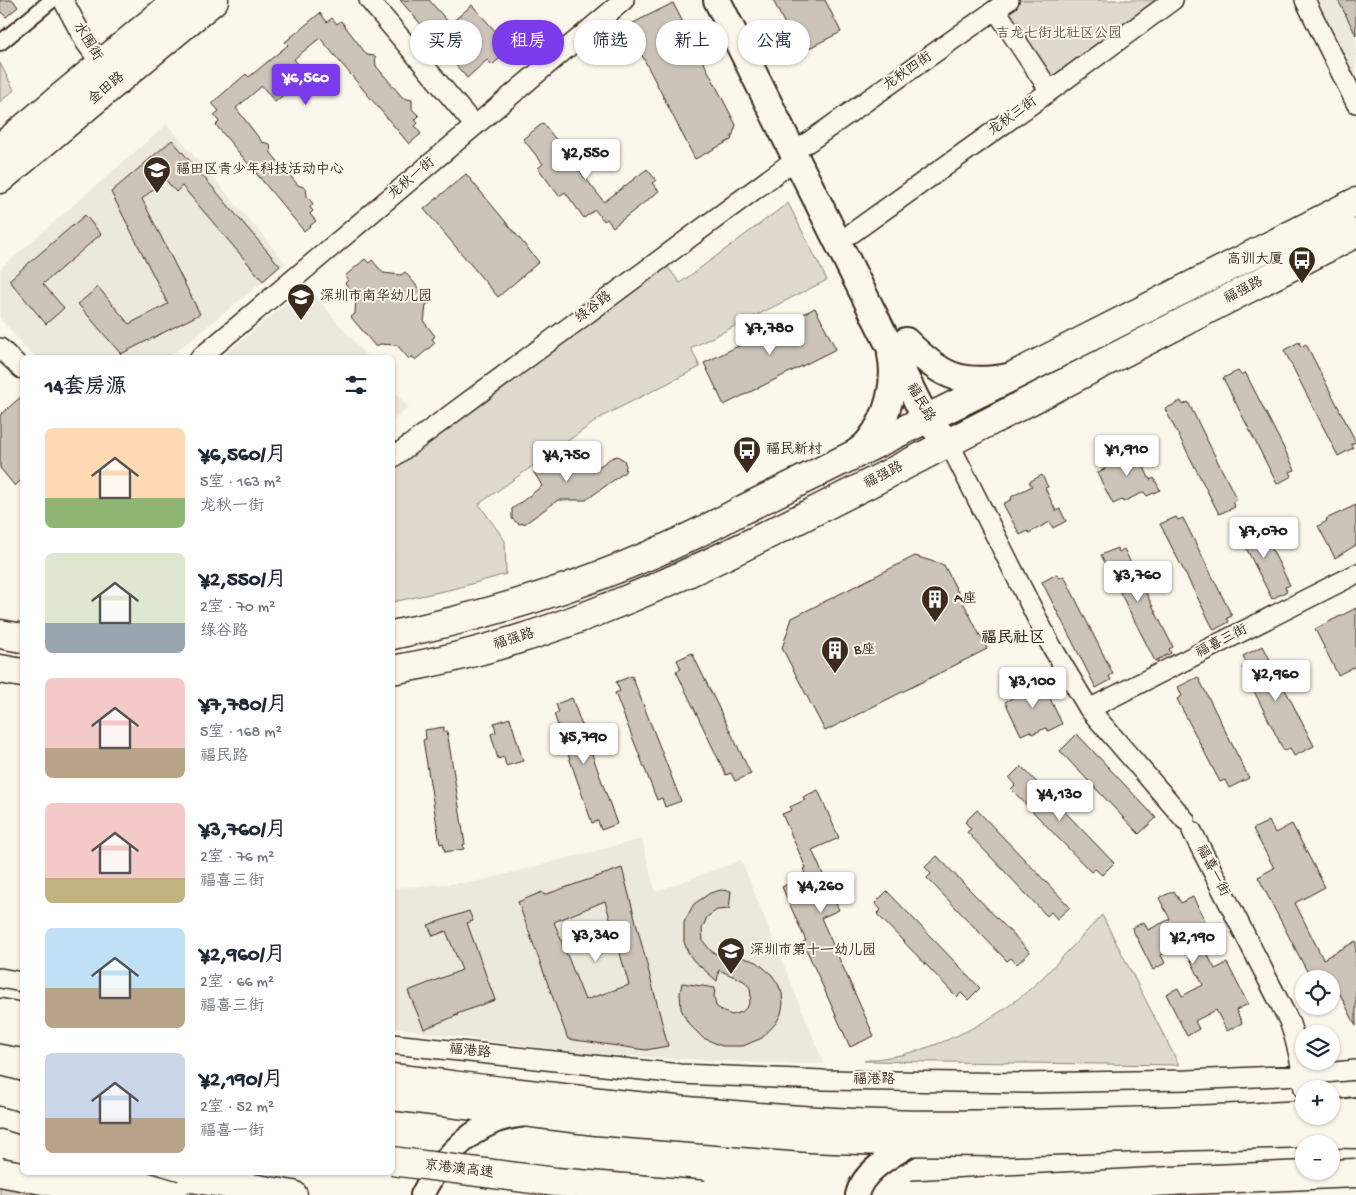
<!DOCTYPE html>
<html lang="zh">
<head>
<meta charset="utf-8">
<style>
	body { margin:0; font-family:"Gochi Hand","LXGW WenKai TC",sans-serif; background:#f2f2f3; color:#1f2937; height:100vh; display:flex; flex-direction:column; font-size:19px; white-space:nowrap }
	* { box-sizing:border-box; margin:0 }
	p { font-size:16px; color:#747a83 }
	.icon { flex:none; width:28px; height:28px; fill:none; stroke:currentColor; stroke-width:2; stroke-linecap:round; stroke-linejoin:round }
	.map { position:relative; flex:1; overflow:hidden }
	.sheet { position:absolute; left:20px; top:355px; width:375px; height:820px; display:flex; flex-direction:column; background:#fff; border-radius:8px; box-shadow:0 1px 4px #0004 }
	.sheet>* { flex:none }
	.banner { position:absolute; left:410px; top:20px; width:475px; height:45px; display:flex; gap:10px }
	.tools { position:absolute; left:1295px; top:970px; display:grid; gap:10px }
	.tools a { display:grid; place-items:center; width:45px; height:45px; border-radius:50%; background:#fff; box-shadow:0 1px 4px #0004; font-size:25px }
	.price { position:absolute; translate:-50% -42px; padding:0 11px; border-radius:5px; background:#fff; color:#222; font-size:16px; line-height:32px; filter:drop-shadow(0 1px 2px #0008) }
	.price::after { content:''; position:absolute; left:50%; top:30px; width:15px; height:11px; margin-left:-8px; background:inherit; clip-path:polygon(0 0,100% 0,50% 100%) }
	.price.selected { background:#7c3aed; color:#fff }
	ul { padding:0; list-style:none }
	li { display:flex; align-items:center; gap:15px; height:125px; padding:0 25px }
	li span { display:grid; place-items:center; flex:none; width:140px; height:100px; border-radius:8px; color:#555 }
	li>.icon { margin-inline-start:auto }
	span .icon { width:60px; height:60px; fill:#fffc; stroke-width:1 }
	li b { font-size:21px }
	h2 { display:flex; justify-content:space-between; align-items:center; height:60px; padding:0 25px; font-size:21px }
	.tag { padding:0 18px; border-radius:22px; background:#fff; box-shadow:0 1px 4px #0004; font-size:18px; line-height:45px }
	.tag.selected { background:#7c3aed; color:#fff }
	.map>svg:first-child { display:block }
</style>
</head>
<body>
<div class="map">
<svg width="1356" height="1195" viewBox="0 0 1356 1195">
	<rect width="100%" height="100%" fill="#fbf7ec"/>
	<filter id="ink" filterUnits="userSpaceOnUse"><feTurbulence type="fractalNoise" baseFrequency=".02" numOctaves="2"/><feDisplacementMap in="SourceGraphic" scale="10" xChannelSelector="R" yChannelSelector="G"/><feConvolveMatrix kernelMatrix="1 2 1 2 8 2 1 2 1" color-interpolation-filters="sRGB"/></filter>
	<g filter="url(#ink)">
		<path fill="#ede8dd" d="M 1317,0 L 1356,0 L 1356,77 Z
			M 167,124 L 286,263 L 168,358 L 37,357 L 28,351 L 0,318 L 0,269 Z
			M 307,286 L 367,357 L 224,357 L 223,356 Z
			M 392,388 L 409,408 L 393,420 L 392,420 Z
			M 642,839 L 655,892 L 741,860 L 824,1064 L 759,1063 L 594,1054 L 457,1037 L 393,1027 L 392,888 L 475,882 Z"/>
		<path fill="#dfd9ce" stroke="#8d8276" d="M 1019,0 L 1162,0 L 1059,77 L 1044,75 L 1008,21 L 1011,6 Z
			M 0,63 L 14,90 L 0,102 Z
			M 788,203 L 827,280 L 691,348 L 700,367 L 603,416 L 479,504 L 505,541 L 506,574 L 457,588 L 393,602 L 392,469 L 667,266 L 680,283 Z
			M 1102,915 L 1179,1065 L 864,1061 C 876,1059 889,1057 901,1055 C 952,1043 1004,1015 1041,979 C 1062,958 1082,936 1102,915 Z
			M 0,1179 L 39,1190 L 40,1195 L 0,1195 Z"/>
		<path fill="#ccc4b9" stroke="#3b2a1e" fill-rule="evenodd" d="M 0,0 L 13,0 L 18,7 L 6,17 L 0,11 Z
			M 400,0 L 429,0 L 450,24 L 472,5 L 496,32 L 492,36 L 506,53 L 492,65 L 487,60 L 467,78 Z
			M 773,0 L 825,0 L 841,32 L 799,53 Z
			M 1338,0 L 1356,0 L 1356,35 Z
			M 673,3 L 736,125 L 731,140 L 695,159 L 627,26 Z
			M 320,13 L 327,22 L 332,18 L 337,24 L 341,21 L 367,55 L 375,56 L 376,66 L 403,98 L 412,100 L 412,109 L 419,116 L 415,120 L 418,123 L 415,126 L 421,134 L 409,144 L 320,38 L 294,59 L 307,75 L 275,102 L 262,86 L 236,108 L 262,142 L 270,144 L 271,153 L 298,185 L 306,188 L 307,196 L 313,204 L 310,207 L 313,211 L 310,214 L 316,221 L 304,231 L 216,125 L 219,122 L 214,115 L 219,111 L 212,103 L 246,74 L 249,77 L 288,45 L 285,42 Z
			M 543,123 L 604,202 L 647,169 L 656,180 L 652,183 L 659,191 L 613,227 L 607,219 L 604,221 L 595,210 L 584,218 L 565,192 L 559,196 L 538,168 L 543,164 L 523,139 Z
			M 172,140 L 280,266 L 263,281 L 182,186 L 176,192 L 165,179 L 142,199 L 200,314 L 121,354 L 78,304 L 98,287 L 129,324 L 168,304 L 111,192 Z
			M 466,174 L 539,262 L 498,297 L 424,209 Z
			M 85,215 L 101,234 L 43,284 L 64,308 L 46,324 L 9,280 Z
			M 365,259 L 369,263 L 372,260 L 383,273 L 401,275 L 405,272 L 430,302 L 426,305 L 424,322 L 435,336 L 432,339 L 435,343 L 415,360 L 412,356 L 409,359 L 397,345 L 380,344 L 376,347 L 351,317 L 355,314 L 356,296 L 345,283 L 348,280 L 345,276 Z
			M 815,308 L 836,349 L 724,405 L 704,363 Z
			M 1299,342 L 1301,347 L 1306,344 L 1356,442 L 1351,444 L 1353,448 L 1338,456 L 1284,350 Z
			M 1238,371 L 1241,375 L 1245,372 L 1295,470 L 1290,472 L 1292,476 L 1277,484 L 1223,378 Z
			M 22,396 L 22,479 L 15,486 L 0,468 L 0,415 Z
			M 1181,401 L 1183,405 L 1188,402 L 1237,500 L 1232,502 L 1235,507 L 1219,514 L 1165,409 Z
			M 573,444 L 593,471 L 611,458 L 617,456 L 624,460 L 626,466 L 625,472 L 586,500 L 558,500 L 526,523 L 519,524 L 512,519 L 512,509 L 542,486 L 534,472 Z
			M 1136,444 L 1142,456 L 1139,457 L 1150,480 L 1154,478 L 1160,490 L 1147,496 L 1144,492 L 1123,502 L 1122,500 L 1113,504 L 1097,473 L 1106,468 L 1105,466 L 1126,456 L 1123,450 Z
			M 1042,475 L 1048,487 L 1045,488 L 1056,511 L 1060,509 L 1066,521 L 1053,528 L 1050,522 L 1029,533 L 1028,531 L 1020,535 L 1003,504 L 1012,499 L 1011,497 L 1032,486 L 1029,482 Z
			M 1356,505 L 1356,545 L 1335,558 L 1318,526 L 1327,521 L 1326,519 Z
			M 1176,517 L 1178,520 L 1183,518 L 1232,616 L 1227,618 L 1229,622 L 1214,630 L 1160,524 Z
			M 1251,521 L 1253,525 L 1258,522 L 1290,585 L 1285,587 L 1287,591 L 1272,599 L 1236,528 Z
			M 1117,548 L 1119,552 L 1124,549 L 1173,647 L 1169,649 L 1171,653 L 1155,661 L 1101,555 Z
			M 915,556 L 944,565 L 987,649 L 825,731 L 782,648 L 792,618 Z
			M 1057,574 L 1059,578 L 1064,576 L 1113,674 L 1109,676 L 1111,680 L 1096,688 L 1042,582 Z
			M 1356,608 L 1356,666 L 1338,675 L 1315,629 Z
			M 1263,646 L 1314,746 L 1294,756 L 1290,748 L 1284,751 L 1242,667 L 1247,664 L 1243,656 Z
			M 692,653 L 751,774 L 735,781 L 731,773 L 726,775 L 676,671 L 681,669 L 677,660 Z
			M 632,676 L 681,801 L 665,807 L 662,798 L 657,800 L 615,693 L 620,691 L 616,682 Z
			M 1040,677 L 1062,724 L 1048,731 L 1046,728 L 1032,734 L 1030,731 L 1021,735 L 1005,702 L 1014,697 L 1013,694 L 1027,687 L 1026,684 Z
			M 1198,677 L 1249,778 L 1229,788 L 1225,780 L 1220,782 L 1177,699 L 1182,696 L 1178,687 Z
			M 572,698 L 617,824 L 601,830 L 598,821 L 592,823 L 554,714 L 559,713 L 556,704 Z
			M 510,718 L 523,761 L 506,766 L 504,757 L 498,759 L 491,734 L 496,732 L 494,723 Z
			M 444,727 L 444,732 L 447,731 L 465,844 L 463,845 L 464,849 L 445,852 L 443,843 L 440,844 L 423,740 L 426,739 L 425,730 Z
			M 1077,734 L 1156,818 L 1139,834 L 1060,751 Z
			M 1021,766 L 1114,863 L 1102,875 L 1095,869 L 1091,872 L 1011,789 L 1015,785 L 1009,778 Z
			M 818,790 L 839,838 L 812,850 L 839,910 L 821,918 L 874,1036 L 850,1047 L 803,942 L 806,941 L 782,887 L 792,882 L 790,879 L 805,873 L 803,869 L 806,868 L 782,814 L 792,810 L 790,807 L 805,800 L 803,797 Z
			M 977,810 L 1070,907 L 1057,919 L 1051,912 L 1047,916 L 967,832 L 971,829 L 965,822 Z
			M 1269,821 L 1275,833 L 1292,824 L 1325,887 L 1295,903 L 1323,959 L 1356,941 L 1356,1026 L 1340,994 L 1331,999 L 1331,979 L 1311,979 L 1258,877 L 1274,868 L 1253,829 Z
			M 937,856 L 1030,952 L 1017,964 L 1011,958 L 1007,961 L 927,878 L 931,874 L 925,867 Z
			M 622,868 L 668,1046 L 646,1050 L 568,1039 L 518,902 L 542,892 L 544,895 ZM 605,901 L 629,985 L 585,1000 L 554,922 Z
			M 721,890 L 731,891 L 729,909 L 717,910 L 707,917 L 702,929 L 703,941 L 711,951 L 716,954 L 738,956 L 757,962 L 772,975 L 778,984 L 782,993 L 783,1004 L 781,1014 L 776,1023 L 762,1038 L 743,1046 L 722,1046 L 703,1038 L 688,1023 L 681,1009 L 680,993 L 682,983 L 715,988 L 714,997 L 716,1006 L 724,1012 L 732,1015 L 742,1012 L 748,1006 L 751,997 L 750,988 L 744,981 L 719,970 L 717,981 L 693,960 L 688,952 L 684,942 L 684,922 L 694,904 L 710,893 Z
			M 887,891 L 980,988 L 968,1000 L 961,993 L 957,997 L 877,914 L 881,910 L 875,903 Z
			M 1174,891 L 1181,903 L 1193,897 L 1214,938 L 1202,944 L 1215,969 L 1227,963 L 1248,1004 L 1236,1010 L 1242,1023 L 1227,1031 L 1216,1010 L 1195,1021 L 1199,1029 L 1187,1036 L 1166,994 L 1178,988 L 1182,996 L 1203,985 L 1193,965 L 1183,944 L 1161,955 L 1165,963 L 1153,970 L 1132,928 L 1144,922 L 1148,930 L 1170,919 L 1159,898 Z
			M 469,911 L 473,921 L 467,923 L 495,1000 L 454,1015 L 458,1015 L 424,1029 L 408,991 L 462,970 L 446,931 L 433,936 L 428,925 Z"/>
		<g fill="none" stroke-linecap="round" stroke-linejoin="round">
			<g stroke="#3b2a1e" stroke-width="18">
				<path id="pedestrian" d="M 0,43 L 52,0"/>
			</g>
			<g stroke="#3b2a1e" stroke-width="22">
				<path id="minor" d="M 63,0 L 86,43 L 108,73
					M 369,0 L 475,126
					M 1305,0 L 1356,103
					M 996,10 L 1050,91
					M 807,143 L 1009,0
					M 852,233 L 1050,91 L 1173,0
					M 0,348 L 22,369
					M 200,358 L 624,0
					M 949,443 L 1049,642 L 1089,709 L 1185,820
					M 392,458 L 796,159
					M 1089,709 L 1356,574
					M 1192,831 L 1289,1021 C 1297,1043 1302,1066 1304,1089
					M 0,978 L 22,982
					M 392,1044 L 680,1074 L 823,1080 L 1027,1083 L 1188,1080 L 1303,1075 L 1356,1070"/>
			</g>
			<g stroke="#3b2a1e" stroke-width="26">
				<path id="tertiary" d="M 1331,1112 L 1356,1109
					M 422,1195 C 436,1166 463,1135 494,1122 C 503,1118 514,1117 524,1115
					M 857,1195 C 863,1169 896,1154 917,1141"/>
			</g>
			<g stroke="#3b2a1e" stroke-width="30">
				<path id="secondary" d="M 717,0 L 926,419 L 949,443
					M 906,341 C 940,375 959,386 1008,377
					M 854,455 C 859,450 865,446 869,441 C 888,418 897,383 891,354"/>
			</g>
			<g stroke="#3b2a1e" stroke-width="31">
				<path id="primary" d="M 0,148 L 178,0
					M 0,179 L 214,0
					M 0,634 L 22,638
					M 392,635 C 515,610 635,569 744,509 L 1011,377 L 1356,202
					M 0,669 L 22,673
					M 392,670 C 567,641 726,556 882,477 C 1040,397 1198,315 1356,233
					M 0,1029 L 22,1033
					M 392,1096 L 596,1121 L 810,1138 L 884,1141 L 1000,1142 L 1195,1136 L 1306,1133 L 1356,1134"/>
			</g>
			<g stroke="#3b2a1e" stroke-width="31">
				<path id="motorway" d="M 0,1013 L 22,1017
					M 392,1078 C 546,1096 700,1116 854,1123 C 909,1126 964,1125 1019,1124 C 1114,1123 1209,1120 1304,1115
					M 0,1091 L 22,1097
					M 0,1144 L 22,1151
					M 156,1172 L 293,1195"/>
			</g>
			<use href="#pedestrian" stroke="#fbf7ec" stroke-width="14"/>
			<use href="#minor" stroke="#fbf7ec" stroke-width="19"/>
			<use href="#tertiary" stroke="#fbf7ec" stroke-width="22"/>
			<use href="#secondary" stroke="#fbf7ec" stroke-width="26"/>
			<use href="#primary" stroke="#fbf7ec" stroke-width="28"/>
			<use href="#motorway" stroke="#fbf7ec" stroke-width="28"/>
			<g stroke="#3b2a1e" stroke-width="31" stroke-linecap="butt">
				<path id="primary-bridge" d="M 0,1172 L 123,1195"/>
			</g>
			<g stroke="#3b2a1e" stroke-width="31" stroke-linecap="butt">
				<path id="motorway-bridge" d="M 392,1161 L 556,1182 L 704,1195
					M 97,1172 L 174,1195
					M 912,1195 L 1190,1180 L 1356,1173"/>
			</g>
			<use href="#primary-bridge" stroke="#fbf7ec" stroke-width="28"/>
			<use href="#motorway-bridge" stroke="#fbf7ec" stroke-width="28"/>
		</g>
	</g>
	<defs>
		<g id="school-pin" transform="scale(1.4375)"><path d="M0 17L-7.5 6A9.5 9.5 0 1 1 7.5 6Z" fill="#3b2a1e" stroke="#fbf7ec"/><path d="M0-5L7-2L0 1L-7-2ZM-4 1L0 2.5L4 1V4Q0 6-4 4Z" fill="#fff"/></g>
		<g id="bus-pin" transform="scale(1.4375)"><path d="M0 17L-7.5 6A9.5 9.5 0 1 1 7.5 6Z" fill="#3b2a1e" stroke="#fbf7ec"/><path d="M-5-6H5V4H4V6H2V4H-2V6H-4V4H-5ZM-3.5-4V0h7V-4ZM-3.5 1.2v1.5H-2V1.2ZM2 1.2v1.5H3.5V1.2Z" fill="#fff"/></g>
		<g id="building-pin" transform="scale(1.4375)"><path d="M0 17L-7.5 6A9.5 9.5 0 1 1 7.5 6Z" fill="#3b2a1e" stroke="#fbf7ec"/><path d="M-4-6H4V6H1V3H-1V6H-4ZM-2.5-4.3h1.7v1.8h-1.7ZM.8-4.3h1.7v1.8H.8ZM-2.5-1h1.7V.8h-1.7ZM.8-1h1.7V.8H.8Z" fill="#fff"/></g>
	</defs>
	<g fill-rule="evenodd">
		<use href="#school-pin" x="157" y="170"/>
		<use href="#bus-pin" x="1302" y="260"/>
		<use href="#school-pin" x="301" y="297"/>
		<use href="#bus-pin" x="747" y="450"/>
		<use href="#building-pin" x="935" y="599"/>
		<use href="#building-pin" x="835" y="650"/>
		<use href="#school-pin" x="731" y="951"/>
	</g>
	<g text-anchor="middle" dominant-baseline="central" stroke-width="4" stroke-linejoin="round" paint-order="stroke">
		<g font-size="14" fill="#64564a" stroke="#fbf7ec">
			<text x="1059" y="34">吉龙七街北社区公园</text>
		</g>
		<g font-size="14" fill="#3b2a1e" stroke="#fbf7ec">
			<text transform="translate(87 42) rotate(58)">水围街</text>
			<text transform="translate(908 72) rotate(-35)">龙秋四街</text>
			<text transform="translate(107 89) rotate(-40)">金田路</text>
			<text transform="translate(1013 117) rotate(-36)">龙秋三街</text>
			<text transform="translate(412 179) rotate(-40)">龙秋一街</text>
			<text transform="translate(1244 291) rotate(-27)">福强路</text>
			<text transform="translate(594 308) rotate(-37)">绿谷路</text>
			<text transform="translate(920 403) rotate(60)">福民路</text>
			<text transform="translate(884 476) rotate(-27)">福强路</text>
			<text transform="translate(514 640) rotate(-17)">福强路</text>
			<text transform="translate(1222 642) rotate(-27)">福喜三街</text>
			<text transform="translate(1212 871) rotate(63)">福喜一街</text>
			<text transform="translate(470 1052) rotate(6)">福港路</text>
			<text x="874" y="1080">福港路</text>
			<text transform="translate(459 1170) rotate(7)">京港澳高速</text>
		</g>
		<g font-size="14" fill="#3b2a1e" stroke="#fbf7ec" text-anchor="start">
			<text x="176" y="170">福田区青少年科技活动中心</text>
			<text x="1283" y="260" text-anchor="end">高训大厦</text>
			<text x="320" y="297">深圳市南华幼儿园</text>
			<text x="766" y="450">福民新村</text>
			<text x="954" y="599">A座</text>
			<text x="854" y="650">B座</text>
			<text x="750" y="951">深圳市第十一幼儿园</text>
		</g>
		<g font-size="16" font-weight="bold" fill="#3b2a1e" stroke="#fbf7ec">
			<text x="1013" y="639">福民社区</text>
		</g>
	</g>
</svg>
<div class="tools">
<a><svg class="icon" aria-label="locate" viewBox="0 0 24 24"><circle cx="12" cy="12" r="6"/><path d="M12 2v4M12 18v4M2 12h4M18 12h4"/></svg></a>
<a><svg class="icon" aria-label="layers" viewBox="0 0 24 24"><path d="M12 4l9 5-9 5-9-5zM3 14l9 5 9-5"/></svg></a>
<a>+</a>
<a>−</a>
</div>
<b class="price selected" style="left:306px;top:106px">¥6,560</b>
<b class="price" style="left:586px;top:181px">¥2,550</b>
<b class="price" style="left:770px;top:356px">¥7,780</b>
<b class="price" style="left:1127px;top:477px">¥1,910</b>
<b class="price" style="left:567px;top:483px">¥4,750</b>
<b class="price" style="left:1264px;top:559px">¥7,070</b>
<b class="price" style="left:1138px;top:603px">¥3,760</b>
<b class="price" style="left:1276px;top:702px">¥2,960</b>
<b class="price" style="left:1033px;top:709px">¥3,100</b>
<b class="price" style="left:584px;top:765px">¥5,790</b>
<b class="price" style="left:1060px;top:822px">¥4,130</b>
<b class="price" style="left:821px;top:914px">¥4,260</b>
<b class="price" style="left:596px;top:963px">¥3,340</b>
<b class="price" style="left:1193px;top:965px">¥2,190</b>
<div class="banner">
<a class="tag">买房</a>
<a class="tag selected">租房</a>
<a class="tag">筛选</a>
<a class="tag">新上</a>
<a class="tag">公寓</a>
</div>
<section class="sheet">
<h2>14套房源<svg class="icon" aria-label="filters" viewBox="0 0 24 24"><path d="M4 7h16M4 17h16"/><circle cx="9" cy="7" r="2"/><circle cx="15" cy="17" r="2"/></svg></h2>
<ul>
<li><span style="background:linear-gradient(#ffd9b3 70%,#8fb573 0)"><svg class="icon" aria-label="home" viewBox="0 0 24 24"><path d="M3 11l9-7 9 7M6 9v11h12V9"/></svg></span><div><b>¥6,560/月</b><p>5室 · 163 m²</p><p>龙秋一街</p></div></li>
<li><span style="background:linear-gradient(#dfe7d0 70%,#9aa5b1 0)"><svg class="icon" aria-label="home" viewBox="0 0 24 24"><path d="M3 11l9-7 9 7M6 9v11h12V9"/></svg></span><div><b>¥2,550/月</b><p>2室 · 70 m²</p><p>绿谷路</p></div></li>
<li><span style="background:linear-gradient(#f6c9c9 70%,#b9a48a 0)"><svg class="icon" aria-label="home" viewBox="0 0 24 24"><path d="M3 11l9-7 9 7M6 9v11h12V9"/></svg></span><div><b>¥7,780/月</b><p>5室 · 168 m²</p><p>福民路</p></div></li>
<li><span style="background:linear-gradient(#f6c9c9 75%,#c2b280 0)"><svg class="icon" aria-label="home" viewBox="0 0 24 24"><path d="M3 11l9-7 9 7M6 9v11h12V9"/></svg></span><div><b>¥3,760/月</b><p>2室 · 76 m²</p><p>福喜三街</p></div></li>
<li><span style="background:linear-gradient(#bfe0f5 60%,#b9a48a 0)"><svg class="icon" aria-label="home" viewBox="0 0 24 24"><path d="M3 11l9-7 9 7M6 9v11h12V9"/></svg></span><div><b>¥2,960/月</b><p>2室 · 66 m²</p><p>福喜三街</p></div></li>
<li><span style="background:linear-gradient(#c9d6e8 65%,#b9a48a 0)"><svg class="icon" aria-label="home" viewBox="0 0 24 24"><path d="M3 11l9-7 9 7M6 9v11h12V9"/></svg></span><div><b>¥2,190/月</b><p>2室 · 52 m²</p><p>福喜一街</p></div></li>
</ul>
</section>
</div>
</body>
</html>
